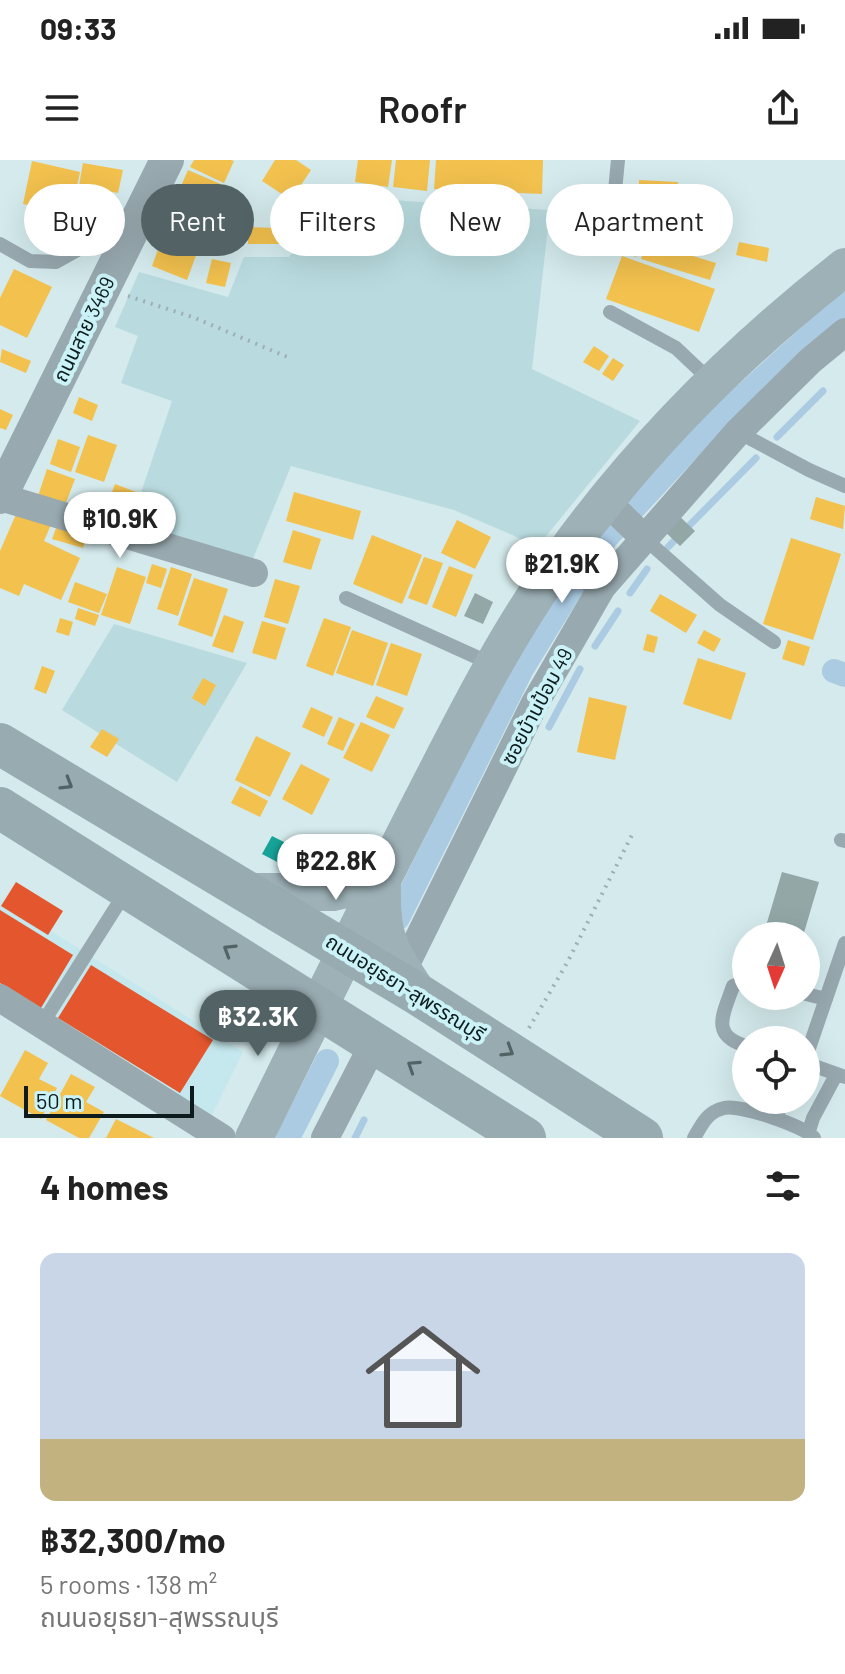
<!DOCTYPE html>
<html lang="en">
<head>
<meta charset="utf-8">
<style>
	body { margin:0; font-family:Barlow,"Noto Sans Thai",sans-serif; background:#f6f6f6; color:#222; height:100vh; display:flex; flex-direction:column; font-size:30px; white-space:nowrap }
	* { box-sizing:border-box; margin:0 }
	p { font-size:26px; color:#767676 }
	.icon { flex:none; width:44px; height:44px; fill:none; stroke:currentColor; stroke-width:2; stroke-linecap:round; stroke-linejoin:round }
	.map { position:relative; height:978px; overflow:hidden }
	.side { display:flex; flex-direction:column; background:#fff; flex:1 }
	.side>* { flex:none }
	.hud { position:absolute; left:24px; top:24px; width:798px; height:72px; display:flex; gap:16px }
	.needle { width:52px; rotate:183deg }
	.tools { position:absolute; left:732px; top:762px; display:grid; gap:16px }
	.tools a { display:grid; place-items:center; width:88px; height:88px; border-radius:50%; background:#fff; box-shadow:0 8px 32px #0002; font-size:40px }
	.scale { position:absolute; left:24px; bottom:20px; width:170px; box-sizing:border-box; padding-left:8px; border:4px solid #0d1b1d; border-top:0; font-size:22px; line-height:28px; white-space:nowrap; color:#0d1b1d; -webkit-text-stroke:6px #caf2f7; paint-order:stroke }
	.price { position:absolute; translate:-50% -68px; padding:0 18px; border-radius:28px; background:#fff; color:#222; font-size:26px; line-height:52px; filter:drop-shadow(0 2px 4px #0008) }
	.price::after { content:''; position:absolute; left:50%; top:48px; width:24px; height:18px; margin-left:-12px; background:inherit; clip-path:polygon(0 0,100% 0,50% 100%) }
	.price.current { background:#536365; color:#fff }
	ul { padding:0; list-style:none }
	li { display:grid; align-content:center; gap:16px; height:424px; padding:0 40px }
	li+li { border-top:2px solid #e0e0e0 }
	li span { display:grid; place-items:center; height:248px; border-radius:16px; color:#555 }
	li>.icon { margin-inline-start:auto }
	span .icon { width:144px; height:144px; fill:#fffc; stroke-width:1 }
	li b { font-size:34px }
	h2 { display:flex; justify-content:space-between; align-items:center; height:96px; padding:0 40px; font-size:34px }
	.pill { padding:0 28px; border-radius:36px; background:#fff; box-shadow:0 8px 32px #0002; font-size:28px; line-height:72px }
	.pill.current { background:#536365; color:#fff }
	.status { display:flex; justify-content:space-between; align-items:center; height:56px; padding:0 40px; background:#fff; direction:ltr }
	.status svg { height:22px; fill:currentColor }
	header { display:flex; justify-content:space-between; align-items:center; height:104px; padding:0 40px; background:#fff; font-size:36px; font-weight:600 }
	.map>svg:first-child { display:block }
</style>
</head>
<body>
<div class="status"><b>09:33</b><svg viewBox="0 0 49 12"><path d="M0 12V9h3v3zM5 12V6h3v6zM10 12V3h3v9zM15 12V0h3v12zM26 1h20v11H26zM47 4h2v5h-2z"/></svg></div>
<header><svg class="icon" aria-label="menu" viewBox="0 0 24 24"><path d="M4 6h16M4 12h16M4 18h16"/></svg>Roofr<svg class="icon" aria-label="share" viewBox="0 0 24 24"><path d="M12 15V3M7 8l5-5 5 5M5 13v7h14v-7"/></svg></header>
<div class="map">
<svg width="845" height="978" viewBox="0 0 845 978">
	<rect width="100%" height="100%" fill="#d4eaec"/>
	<path fill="#c4e8ed" d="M 0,739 L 243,892 L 211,957 L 0,825 Z"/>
	<path fill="#b9dbdf" d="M 374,39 L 550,50 L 532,209 L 640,261 L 538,386 L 454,350 L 291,306 L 252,401 L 130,365 L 172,241 L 121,223 L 138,176 L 115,167 L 139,112 L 228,137 L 244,97 L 289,97 L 306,75 L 371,77 Z
		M 114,464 L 247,503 L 177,622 L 62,550 Z"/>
	<path fill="#f2c14e" d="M 194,0 L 231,0 L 234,1 L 224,23 L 190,7 Z
		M 275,0 L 296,0 L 311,10 L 291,40 L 262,21 Z
		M 358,0 L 392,0 L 388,27 L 355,22 Z
		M 396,0 L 430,0 L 427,31 L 393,27 Z
		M 436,0 L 543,0 L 542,34 L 434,29 Z
		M 32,1 L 80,12 L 71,54 L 23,44 Z
		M 83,3 L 123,10 L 118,33 L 79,26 Z
		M 188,10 L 230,28 L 217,58 L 175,40 Z
		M 639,20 L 678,22 L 676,52 L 638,50 Z
		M 89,31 L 108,34 L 105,46 L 87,42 Z
		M 307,35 L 359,38 L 358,66 L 306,64 Z
		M 198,54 L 217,62 L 211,79 L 192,71 Z
		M 627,54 L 646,61 L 642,74 L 623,68 Z
		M 653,56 L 668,60 L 661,79 L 648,75 Z
		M 248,67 L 280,68 L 279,84 L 248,84 Z
		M 689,74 L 720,80 L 718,91 L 687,85 Z
		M 163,76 L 198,90 L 187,120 L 152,106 Z
		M 622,78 L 640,84 L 636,97 L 618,91 Z
		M 647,82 L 716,103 L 710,120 L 641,99 Z
		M 739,82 L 769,88 L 767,102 L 736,95 Z
		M 622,96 L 715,129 L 699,172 L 606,139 Z
		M 212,99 L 231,103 L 225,127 L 206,123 Z
		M 14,109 L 52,127 L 27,178 L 0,165 L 0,138 Z
		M 594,186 L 609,196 L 599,211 L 583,202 Z
		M 2,189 L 31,201 L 26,213 L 0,202 Z
		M 613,198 L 624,205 L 613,221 L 602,214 Z
		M 79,237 L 98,245 L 92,261 L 73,253 Z
		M 0,249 L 13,255 L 6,270 L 0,268 Z
		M 88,275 L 117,285 L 104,322 L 75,312 Z
		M 58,279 L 80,287 L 71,312 L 50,304 Z
		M 47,309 L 75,319 L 65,345 L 38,336 Z
		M 115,324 L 136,332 L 126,357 L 106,348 Z
		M 294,332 L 361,351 L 353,380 L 286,361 Z
		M 816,337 L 845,346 L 843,369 L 810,359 Z
		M 20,345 L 53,360 L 44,381 L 80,398 L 61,440 L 24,424 L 19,436 L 0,428 L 0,391 Z
		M 59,360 L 89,370 L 83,388 L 52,379 Z
		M 457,360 L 491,377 L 475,409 L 441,393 Z
		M 293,370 L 321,379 L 311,410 L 283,402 Z
		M 372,375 L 422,395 L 402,444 L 353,424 Z
		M 791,378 L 841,394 L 813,480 L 763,464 Z
		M 424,397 L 443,403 L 427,445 L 408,438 Z
		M 152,404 L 167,409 L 161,428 L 146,423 Z
		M 449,406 L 473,415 L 456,457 L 432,447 Z
		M 117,407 L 146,417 L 130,464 L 101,455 Z
		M 171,407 L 192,414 L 178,456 L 157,449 Z
		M 194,418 L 228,429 L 212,477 L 178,465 Z
		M 275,419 L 300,426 L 288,464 L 264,457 Z
		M 75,422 L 107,434 L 99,453 L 68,442 Z
		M 660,434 L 697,455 L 686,473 L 650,451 Z
		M 78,448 L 99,455 L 95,466 L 75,459 Z
		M 224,455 L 244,462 L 233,493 L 212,486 Z
		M 60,458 L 73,462 L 69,476 L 56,472 Z
		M 324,458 L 351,467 L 333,516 L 306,506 Z
		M 262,461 L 286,468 L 276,500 L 252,493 Z
		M 352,470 L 388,483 L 373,526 L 336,513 Z
		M 704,470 L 721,479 L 714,492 L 697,483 Z
		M 647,474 L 658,477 L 654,493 L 643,490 Z
		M 788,480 L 810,487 L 804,506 L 782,499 Z
		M 391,483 L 422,494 L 407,536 L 376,525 Z
		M 698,498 L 746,513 L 731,560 L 683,544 Z
		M 42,506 L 55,511 L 46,534 L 34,529 Z
		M 203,518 L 216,525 L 205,546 L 192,538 Z
		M 376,536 L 404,548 L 394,569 L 366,557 Z
		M 589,537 L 627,546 L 615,600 L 577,592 Z
		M 311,547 L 333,557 L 324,577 L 302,567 Z
		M 339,557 L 355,564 L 343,591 L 327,584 Z
		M 361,562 L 390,575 L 372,612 L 343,598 Z
		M 102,569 L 119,579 L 107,597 L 90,587 Z
		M 256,576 L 291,593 L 270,637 L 235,620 Z
		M 301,604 L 330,619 L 312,655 L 282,639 Z
		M 240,626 L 268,641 L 260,657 L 231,643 Z
		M 25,890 L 48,903 L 39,919 L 57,928 L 41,959 L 0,936 Z
		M 71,914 L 95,927 L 86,942 L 104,952 L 89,978 L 79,978 L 46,960 Z
		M 116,959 L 154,978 L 106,978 Z"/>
	<path fill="#e4572e" d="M 16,722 L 63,751 L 48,775 L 1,746 Z
		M 0,750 L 73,795 L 41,848 L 0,823 Z
		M 91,805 L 213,880 L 180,933 L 58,858 Z"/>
	<path fill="#17a398" d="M 272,676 L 290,685 L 281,704 L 262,694 Z"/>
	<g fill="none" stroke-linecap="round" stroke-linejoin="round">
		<path stroke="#abcbe3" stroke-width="7" d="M 777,277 L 823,231
			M 668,387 L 756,298
			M 630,433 L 647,409
			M 595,486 L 618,451
			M 549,567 L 580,509
			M 355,978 L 364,960"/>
		<path stroke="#abcbe3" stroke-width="24" d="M 834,511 L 845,515
			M 398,758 L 522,509 L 594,391 L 707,269 L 845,144
			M 288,978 L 327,901"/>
	</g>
	<path fill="#93a7a7" d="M 676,353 L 695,371 L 680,386 L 661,368 Z
		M 475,433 L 493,442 L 483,464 L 464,456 Z
		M 782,712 L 819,722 L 803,776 L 763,776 Z"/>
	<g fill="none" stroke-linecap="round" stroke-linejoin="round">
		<path stroke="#9eaeb1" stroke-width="4" stroke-dasharray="2 6" stroke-linecap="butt" d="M 128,136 L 195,158 L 292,199
			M 529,868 L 567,803 L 634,671"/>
		<path stroke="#98a9af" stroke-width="14" d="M 615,31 L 618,0
			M 0,84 L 30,101 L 56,102 L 88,84 L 123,87
			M 610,152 L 676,188 L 712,222
			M 738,272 L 809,310 L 845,326
			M 644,378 L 720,445 L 774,482
			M 346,438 L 494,505
			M 841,680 L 845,681
			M 746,821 L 733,826 C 724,853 709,875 746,886
			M 806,834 L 826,839
			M 42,864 L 125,733
			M 806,897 L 845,783
			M 806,903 L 845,917
			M 776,959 L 783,940
			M 809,971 L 813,958 L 836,915
			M 694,978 C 702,964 707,952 724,948 C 739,944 805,966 814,978"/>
		<path stroke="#98a9af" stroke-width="28" d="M 0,337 L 254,413
			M 606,341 L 644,378
			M 563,396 L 602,427
			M 403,810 L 535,543 L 602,427 L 738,272 L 810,201 L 845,172
			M 0,838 L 222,978
			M 325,978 L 375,881"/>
		<path stroke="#98a9af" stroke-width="34" d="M 0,337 L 167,0"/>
		<path stroke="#9db1b6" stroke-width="38" d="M 382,723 C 380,778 389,790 419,835
			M 251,732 L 333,732 L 382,720
			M 254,978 C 310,864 366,750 424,637 C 466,555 508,471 563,396 C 642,287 739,190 845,107"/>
		<path stroke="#98abb0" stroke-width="42" d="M 0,584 L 419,835 L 642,978
			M 0,648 L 525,978"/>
	</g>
	<defs><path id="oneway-chevron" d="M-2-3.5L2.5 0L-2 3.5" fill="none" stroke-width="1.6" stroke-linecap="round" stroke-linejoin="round" transform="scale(2)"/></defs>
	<g stroke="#526366">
		<use href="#oneway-chevron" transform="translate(67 624) rotate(31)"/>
		<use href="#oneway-chevron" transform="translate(229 790) rotate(-148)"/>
		<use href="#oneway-chevron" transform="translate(508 891) rotate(32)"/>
		<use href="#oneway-chevron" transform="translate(413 906) rotate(-147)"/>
	</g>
	<g text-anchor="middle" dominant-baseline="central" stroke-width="8" stroke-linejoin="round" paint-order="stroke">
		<g font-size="20" fill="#0d1b1d" stroke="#caf2f7">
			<text transform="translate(83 169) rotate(-64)">ถนนสาย 3469</text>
			<text transform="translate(536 546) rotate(-62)">ซอยบ้านป้อม 49</text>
			<text transform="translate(406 827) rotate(32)">ถนนอยุธยา-สุพรรณบุรี</text>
		</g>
	</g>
</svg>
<div class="tools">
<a><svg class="needle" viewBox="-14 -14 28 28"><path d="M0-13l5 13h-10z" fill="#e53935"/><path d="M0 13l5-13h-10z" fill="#767676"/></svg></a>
<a><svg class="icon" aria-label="locate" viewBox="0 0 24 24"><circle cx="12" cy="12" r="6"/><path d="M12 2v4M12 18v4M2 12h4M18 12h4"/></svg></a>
</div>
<div class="scale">50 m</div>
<b class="price" style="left:120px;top:400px">฿10.9K</b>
<b class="price" style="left:562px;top:445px">฿21.9K</b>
<b class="price" style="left:336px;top:742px">฿22.8K</b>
<b class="price current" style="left:258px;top:898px">฿32.3K</b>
<div class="hud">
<a class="pill">Buy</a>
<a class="pill current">Rent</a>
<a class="pill">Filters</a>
<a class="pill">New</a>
<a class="pill">Apartment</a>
</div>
</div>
<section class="side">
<h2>4 homes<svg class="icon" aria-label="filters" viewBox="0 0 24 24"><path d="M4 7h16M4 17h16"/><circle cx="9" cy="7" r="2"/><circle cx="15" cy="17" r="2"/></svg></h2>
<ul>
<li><span style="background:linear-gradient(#c9d6e8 75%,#c2b280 0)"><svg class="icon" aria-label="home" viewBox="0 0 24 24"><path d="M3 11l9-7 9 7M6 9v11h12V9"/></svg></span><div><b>฿32,300/mo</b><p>5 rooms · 138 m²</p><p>ถนนอยุธยา-สุพรรณบุรี</p></div></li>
</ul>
</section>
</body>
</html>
